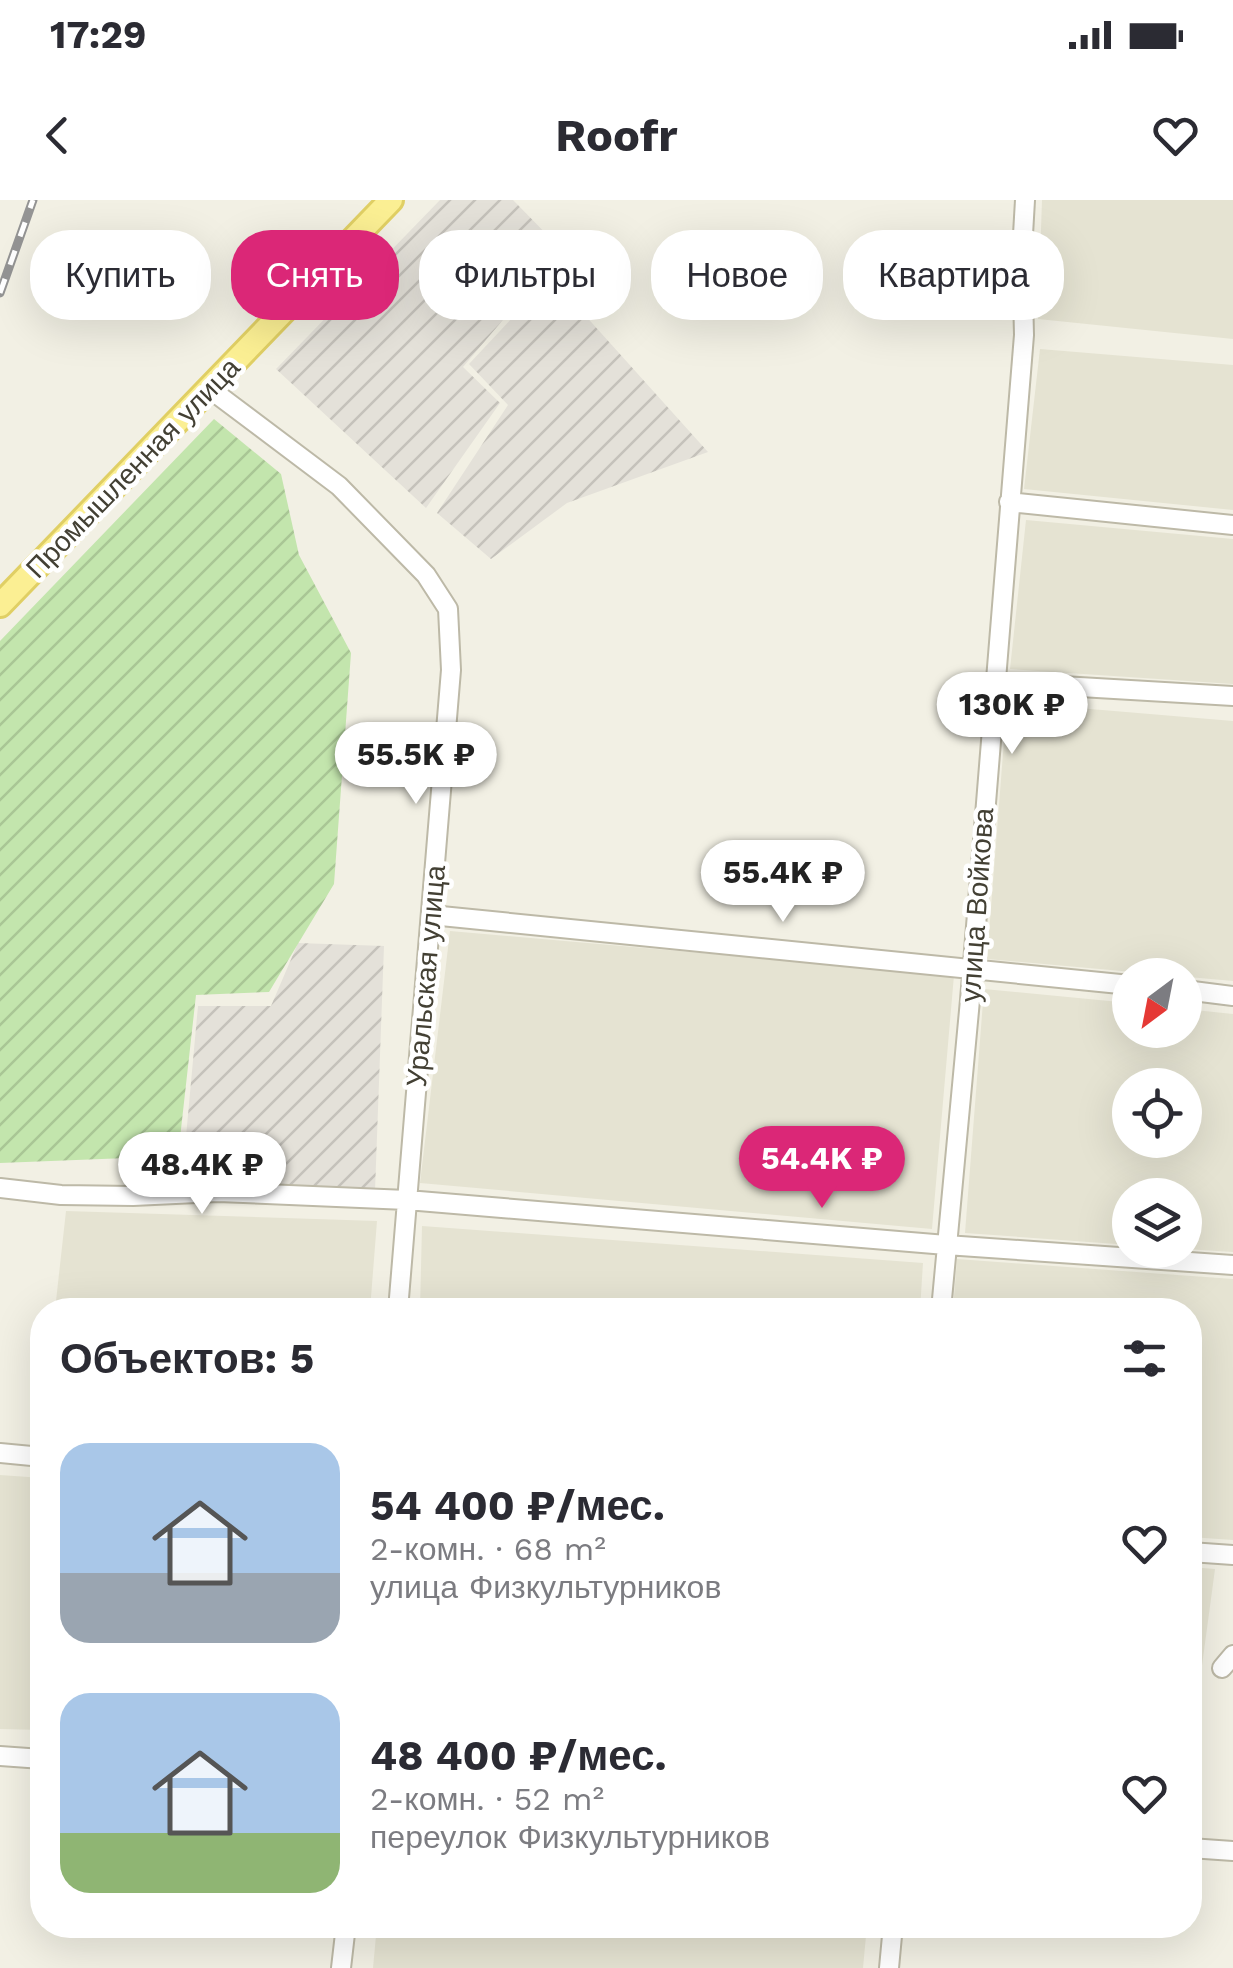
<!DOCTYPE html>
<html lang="ru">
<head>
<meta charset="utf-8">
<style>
	body { margin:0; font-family:"Work Sans",sans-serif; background:#f7f7f7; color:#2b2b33; height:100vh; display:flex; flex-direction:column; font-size:38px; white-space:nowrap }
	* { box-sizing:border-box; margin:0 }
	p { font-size:32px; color:#7c7c81 }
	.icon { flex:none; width:55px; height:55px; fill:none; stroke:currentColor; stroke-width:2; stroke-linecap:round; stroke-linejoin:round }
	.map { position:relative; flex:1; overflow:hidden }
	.drawer { position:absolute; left:30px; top:1098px; width:1172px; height:640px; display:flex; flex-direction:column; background:#fff; border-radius:40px; box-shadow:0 10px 40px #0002 }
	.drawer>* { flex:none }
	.guide { position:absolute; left:30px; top:30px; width:1175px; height:90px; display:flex; gap:20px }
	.needle { width:65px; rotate:212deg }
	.controls { position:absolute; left:1112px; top:758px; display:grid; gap:20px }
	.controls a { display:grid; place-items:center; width:90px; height:90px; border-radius:50%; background:#fff; box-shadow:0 10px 40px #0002; font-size:50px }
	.price { position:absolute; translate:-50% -85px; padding:0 22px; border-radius:35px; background:#fff; color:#222; font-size:32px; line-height:65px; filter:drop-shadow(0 2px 5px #0008) }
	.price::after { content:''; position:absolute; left:50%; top:60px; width:30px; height:22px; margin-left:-15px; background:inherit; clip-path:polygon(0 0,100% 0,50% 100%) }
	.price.active { background:#db2777; color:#fff }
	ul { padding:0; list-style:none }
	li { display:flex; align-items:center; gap:30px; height:250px; padding:0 30px }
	li span { display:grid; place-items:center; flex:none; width:280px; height:200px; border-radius:30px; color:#555 }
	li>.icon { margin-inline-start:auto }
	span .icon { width:120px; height:120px; fill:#fffc; stroke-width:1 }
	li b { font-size:42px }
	h2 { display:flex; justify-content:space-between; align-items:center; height:120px; padding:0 30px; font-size:42px }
	.pill { padding:0 35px; border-radius:40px; background:#fff; box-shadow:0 10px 40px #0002; font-size:35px; line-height:90px }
	.pill.active { background:#db2777; color:#fff }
	.status { display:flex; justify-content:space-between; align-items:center; height:70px; padding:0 50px; background:#fff; direction:ltr }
	.status svg { height:28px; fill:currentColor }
	header { display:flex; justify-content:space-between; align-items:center; height:130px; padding:0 30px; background:#fff; font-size:45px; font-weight:700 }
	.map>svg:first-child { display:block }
</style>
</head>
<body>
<div class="status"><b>17:29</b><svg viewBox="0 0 49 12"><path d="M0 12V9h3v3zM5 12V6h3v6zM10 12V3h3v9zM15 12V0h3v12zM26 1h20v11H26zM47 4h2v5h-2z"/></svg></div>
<header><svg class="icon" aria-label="back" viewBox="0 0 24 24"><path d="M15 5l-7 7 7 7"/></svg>Roofr<svg class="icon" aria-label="heart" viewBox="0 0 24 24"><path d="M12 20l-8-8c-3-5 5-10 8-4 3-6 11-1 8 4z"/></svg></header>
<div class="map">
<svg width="1233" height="1768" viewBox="0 0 1233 1768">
	<defs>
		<pattern id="industrial-furrows" width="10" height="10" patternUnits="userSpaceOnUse" patternTransform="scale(2.5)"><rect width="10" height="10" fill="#e4e1d9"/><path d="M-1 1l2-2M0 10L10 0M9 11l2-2" fill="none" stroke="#c5c2bb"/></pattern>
		<pattern id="garden-furrows" width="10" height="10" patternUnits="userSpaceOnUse" patternTransform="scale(2.5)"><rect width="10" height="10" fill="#c3e5ad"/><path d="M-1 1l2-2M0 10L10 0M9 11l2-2" fill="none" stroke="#a9c695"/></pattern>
	</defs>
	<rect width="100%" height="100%" fill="#f2f0e4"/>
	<path fill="#e5e3d2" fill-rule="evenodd" d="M 1042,0 L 1233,0 L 1233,139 L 1038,119 Z
		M 1040,149 L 1233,165 L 1233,310 L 1024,289 Z
		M 1026,320 L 1233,339 L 1233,484 L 1010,469 Z
		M 1007,502 L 1233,521 L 1233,781 L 987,759 Z
		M 450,731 L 954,775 L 932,1029 L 420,983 Z
		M 984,789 L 1130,803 L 1130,830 L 1185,830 L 1185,809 L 1233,814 L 1233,1052 L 1185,1049 L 1185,995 L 1130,995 L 1130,1045 L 965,1033 ZM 1130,885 L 1185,885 L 1185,940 L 1130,940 Z
		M 66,1011 L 377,1021 L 370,1110 L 55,1110 Z
		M 422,1026 L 923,1063 L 920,1110 L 420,1110 Z
		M 957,1059 L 1233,1079 L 1233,1340 L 1190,1337 L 1190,1110 L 953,1110 Z
		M 0,1275 L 42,1278 L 42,1530 L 0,1529 Z
		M 1190,1367 L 1215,1369 L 1199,1488 L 1190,1488 Z
		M 377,1725 L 867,1725 L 863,1768 L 373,1768 Z"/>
	<path fill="url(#industrial-furrows)" d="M 440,0 L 513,0 L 562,50 L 463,167 L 500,203 L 426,308 L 276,169 Z
		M 558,69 L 574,103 L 708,252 L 567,303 L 491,359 L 437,313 L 508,205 L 469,164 Z
		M 298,743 L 384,746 L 375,991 L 182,980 L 198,806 L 271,806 Z"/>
	<path fill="url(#garden-furrows)" d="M 214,219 L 281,274 L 299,355 L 351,453 L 334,684 L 269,792 L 196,795 L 178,956 L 0,963 L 0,441 Z"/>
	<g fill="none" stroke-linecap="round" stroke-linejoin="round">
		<g stroke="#bdb9a7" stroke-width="22">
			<path id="minor" d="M 210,189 L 339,286 L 426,375 L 448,409 L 451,470 L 398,1110
				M 1009,302 L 1233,325
				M 994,482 L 1233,496
				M 431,715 L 1130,785
				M 1185,790 L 1233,796
				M 0,988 L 61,995 L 133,996 L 218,992 L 407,1000 L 946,1045 L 1233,1065
				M 941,1110 L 970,800 L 1024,135 L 1022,52 L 1025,0
				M 0,1253 L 42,1257
				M 1190,1352 L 1233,1355
				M 1222,1468 L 1233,1455
				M 0,1556 L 42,1559
				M 1190,1648 L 1233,1651
				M 341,1768 L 346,1725
				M 889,1768 L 893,1725"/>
		</g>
		<g stroke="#e0cf64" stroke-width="28">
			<path id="major" d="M 0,405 L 391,0"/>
		</g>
		<use href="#minor" stroke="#fff" stroke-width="18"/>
		<use href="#major" stroke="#fbef93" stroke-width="22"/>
		<g stroke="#949494" stroke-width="9">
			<path id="rail" d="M 0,93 L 33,0"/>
		</g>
		<use href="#rail" stroke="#fff" stroke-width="5" stroke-dasharray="15" stroke-linecap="butt"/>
	</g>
	<g text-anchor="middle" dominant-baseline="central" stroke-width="9" stroke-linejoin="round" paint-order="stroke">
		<g font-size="28" fill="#434034" stroke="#fff">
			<text transform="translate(133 268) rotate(-46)">Промышленная улица</text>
			<text transform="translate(977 705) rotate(-86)">улица Войкова</text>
			<text transform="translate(426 776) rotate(-85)">Уральская улица</text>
		</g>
	</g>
</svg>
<div class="controls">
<a><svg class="needle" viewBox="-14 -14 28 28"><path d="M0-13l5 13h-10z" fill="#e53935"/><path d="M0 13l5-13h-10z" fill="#7c7c81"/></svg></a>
<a><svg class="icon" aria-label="locate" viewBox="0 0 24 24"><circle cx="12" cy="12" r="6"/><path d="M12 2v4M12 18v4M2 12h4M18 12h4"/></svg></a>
<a><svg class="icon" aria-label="layers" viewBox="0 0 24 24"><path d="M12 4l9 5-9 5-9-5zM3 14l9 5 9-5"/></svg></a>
</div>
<b class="price" style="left:1012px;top:557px">130K ₽</b>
<b class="price" style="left:416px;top:607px">55.5K ₽</b>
<b class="price" style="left:783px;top:725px">55.4K ₽</b>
<b class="price active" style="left:822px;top:1011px">54.4K ₽</b>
<b class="price" style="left:202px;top:1017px">48.4K ₽</b>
<div class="guide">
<a class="pill">Купить</a>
<a class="pill active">Снять</a>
<a class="pill">Фильтры</a>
<a class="pill">Новое</a>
<a class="pill">Квартира</a>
</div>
<section class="drawer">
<h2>Объектов: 5<svg class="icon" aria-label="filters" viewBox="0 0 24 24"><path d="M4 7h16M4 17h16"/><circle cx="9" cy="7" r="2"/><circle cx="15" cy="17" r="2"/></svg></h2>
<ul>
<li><span style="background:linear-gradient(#a9c7e8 65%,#9aa5b1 0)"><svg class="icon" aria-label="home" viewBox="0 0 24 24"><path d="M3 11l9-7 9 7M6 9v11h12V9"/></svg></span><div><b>54 400 ₽/мес.</b><p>2-комн. · 68 m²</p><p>улица Физкультурников</p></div><svg class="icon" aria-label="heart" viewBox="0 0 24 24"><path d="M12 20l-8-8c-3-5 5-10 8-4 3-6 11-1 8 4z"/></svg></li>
<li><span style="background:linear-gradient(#a9c7e8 70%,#8fb573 0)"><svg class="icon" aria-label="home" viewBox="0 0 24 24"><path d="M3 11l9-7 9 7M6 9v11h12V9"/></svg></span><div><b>48 400 ₽/мес.</b><p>2-комн. · 52 m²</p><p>переулок Физкультурников</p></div><svg class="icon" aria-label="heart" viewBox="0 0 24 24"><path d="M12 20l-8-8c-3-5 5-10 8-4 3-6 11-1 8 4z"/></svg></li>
</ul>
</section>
</div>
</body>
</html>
